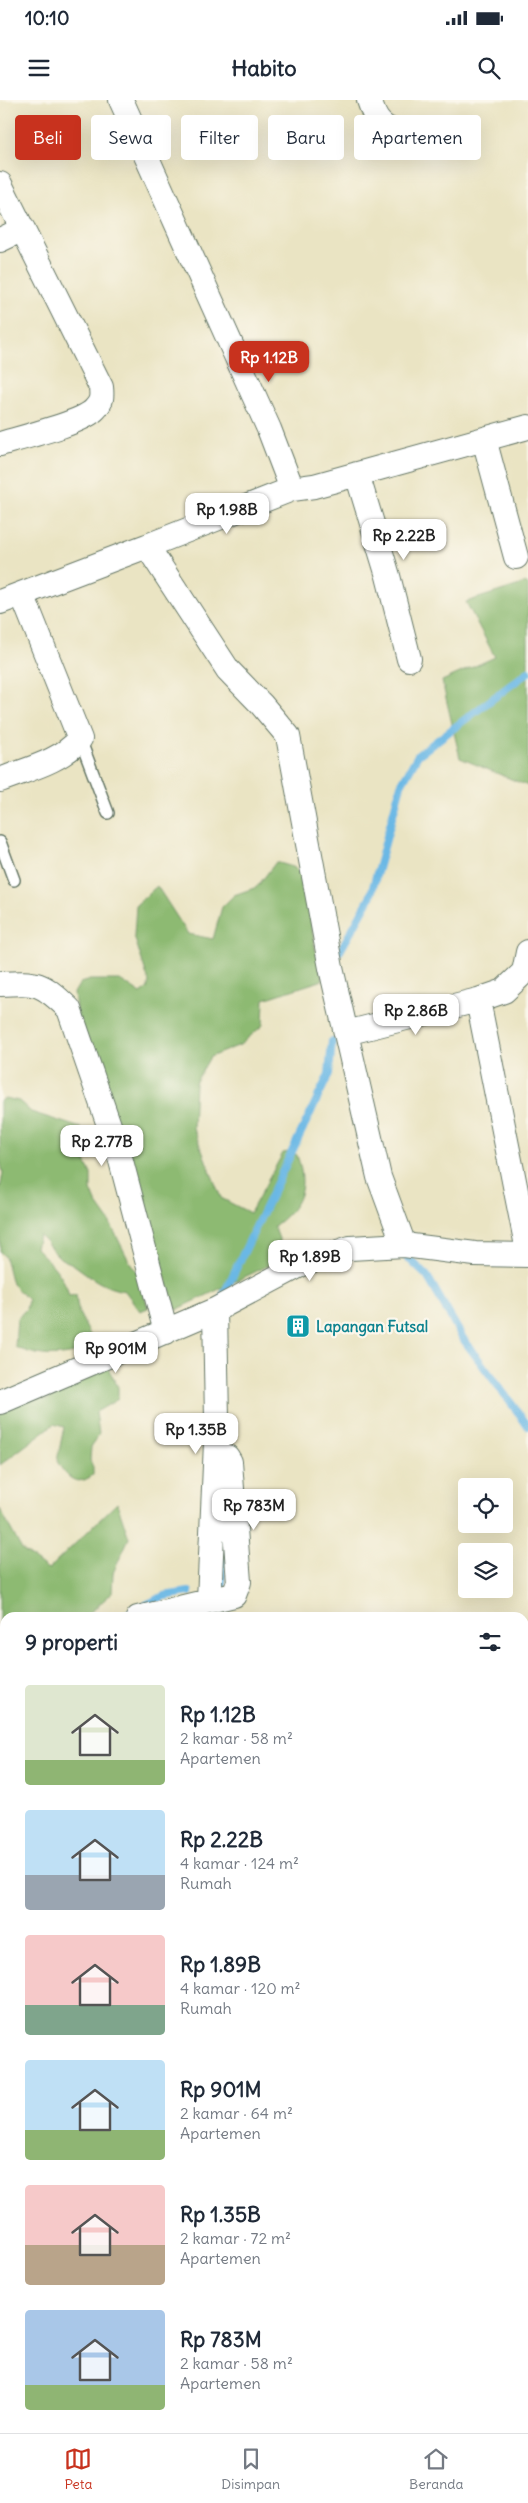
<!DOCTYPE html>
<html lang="id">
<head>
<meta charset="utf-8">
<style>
	body { margin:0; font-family:Delius,sans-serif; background:#f6f6f7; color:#1f2937; height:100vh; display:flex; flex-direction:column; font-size:19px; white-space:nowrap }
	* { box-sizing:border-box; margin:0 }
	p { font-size:16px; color:#747a83 }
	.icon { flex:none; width:28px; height:28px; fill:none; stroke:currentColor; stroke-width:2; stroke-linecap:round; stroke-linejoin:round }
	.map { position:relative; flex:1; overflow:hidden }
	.sheet { position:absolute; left:0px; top:1512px; width:529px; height:821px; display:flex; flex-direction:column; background:#fff; border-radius:15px 15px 0 0; box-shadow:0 5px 20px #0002 }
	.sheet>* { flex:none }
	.hud { position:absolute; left:15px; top:15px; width:499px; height:45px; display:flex; gap:10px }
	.tools { position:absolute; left:458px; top:1378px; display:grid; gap:10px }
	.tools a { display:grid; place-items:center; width:55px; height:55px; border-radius:5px; background:#fff; box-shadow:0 5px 20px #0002; font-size:25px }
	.price { position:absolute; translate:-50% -42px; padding:0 11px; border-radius:10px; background:#fff; color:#222; font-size:16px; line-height:32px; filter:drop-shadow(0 1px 2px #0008) }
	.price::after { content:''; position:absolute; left:50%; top:30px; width:15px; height:11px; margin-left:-8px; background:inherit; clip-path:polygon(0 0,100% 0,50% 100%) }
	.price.current { background:#c8321e; color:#fff }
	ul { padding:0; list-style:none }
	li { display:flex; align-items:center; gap:15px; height:125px; padding:0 25px }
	li span { display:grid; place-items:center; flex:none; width:140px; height:100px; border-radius:5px; color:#555 }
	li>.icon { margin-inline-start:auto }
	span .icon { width:60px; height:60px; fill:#fffc; stroke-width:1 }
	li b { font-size:21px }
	h2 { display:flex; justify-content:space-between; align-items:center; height:60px; padding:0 25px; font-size:21px }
	.chip { padding:0 18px; border-radius:5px; background:#fff; box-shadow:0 5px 20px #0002; font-size:18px; line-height:45px }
	.chip.current { background:#c8321e; color:#fff }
	.status { display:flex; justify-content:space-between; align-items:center; height:35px; padding:0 25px; background:#fff; direction:ltr }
	.status svg { height:14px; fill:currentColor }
	header { display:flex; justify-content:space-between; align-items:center; height:65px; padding:0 25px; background:#fff; font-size:22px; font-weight:700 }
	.tabs { display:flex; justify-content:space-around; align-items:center; height:70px; border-top:1px solid #e0e1e3; background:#fff; font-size:14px; color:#747a83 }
	.tabs a { display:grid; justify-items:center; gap:2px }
	.tabs .current { color:#c8321e }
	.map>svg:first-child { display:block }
</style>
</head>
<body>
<div class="status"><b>10:10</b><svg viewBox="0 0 49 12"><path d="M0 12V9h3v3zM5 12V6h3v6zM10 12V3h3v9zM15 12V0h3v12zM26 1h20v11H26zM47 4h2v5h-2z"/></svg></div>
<header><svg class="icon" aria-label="menu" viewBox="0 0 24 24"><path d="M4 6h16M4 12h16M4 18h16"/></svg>Habito<svg class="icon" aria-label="search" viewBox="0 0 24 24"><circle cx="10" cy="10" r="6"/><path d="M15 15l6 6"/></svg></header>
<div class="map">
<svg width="528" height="2333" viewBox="0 0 528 2333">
	<rect width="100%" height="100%" fill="#fbf7ec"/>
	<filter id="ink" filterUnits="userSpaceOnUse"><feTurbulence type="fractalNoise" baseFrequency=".02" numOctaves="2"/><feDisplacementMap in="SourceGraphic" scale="10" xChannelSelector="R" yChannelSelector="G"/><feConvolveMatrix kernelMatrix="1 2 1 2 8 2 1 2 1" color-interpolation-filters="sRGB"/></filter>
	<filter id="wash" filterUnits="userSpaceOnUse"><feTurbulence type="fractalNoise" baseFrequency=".0096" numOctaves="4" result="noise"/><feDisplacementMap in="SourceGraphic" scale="20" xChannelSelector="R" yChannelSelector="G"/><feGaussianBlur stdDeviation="1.12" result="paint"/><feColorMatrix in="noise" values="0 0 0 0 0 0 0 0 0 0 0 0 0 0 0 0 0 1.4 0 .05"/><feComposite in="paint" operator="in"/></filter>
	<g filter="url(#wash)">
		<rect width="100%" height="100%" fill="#eae4c3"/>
		<path fill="#b2da84" stroke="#688c5c" d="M 0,2090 L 5,2093 L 5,2329 L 408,2329 L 414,2333 L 0,2333 Z"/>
		<path fill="#8dba72" stroke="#567c53" d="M 526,483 L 528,485 L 528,686 L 460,658 L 442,581 L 495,557 L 466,502 Z
			M 276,762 L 293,767 L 305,775 L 314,843 L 323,880 L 264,899 L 263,925 L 240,945 L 210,957 L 195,983 L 193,1028 L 221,1098 L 250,1113 L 283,1053 L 289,1052 L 297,1055 C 308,1088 301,1106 274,1126 L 286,1157 L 176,1210 L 105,992 L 77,917 L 74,893 L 80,883 L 90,880 L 120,880 L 141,894 L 147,889 L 149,882 L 134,836 L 136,805 L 157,786 L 188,834 L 213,839 L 222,807 L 234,795 L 257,787 Z
			M 5,998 L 19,1001 L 31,1012 L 81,1028 L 84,1040 L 76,1052 L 85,1061 L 91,1074 L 91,1090 L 96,1102 L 108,1119 L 129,1161 L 140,1176 L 148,1208 L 140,1211 L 125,1191 C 103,1188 91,1177 74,1165 C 70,1162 64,1161 60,1158 C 52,1151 47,1141 39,1135 L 36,1148 C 50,1162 65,1176 69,1196 L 76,1195 L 78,1211 L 93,1241 L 89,1249 C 63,1257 42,1259 15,1247 L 17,1219 L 26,1209 L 28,1200 L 12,1184 L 5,1157 L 0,1152 L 0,1089 L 3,1073 L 0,1060 L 0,1001 Z
			M 108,1268 L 118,1287 L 118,1299 L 96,1312 L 99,1334 L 91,1347 L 90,1360 L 93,1367 L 93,1375 C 76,1388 66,1377 57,1361 L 64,1327 L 54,1324 L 0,1365 L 0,1308 L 28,1297 L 47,1300 L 57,1293 Z
			M 117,1403 L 129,1438 L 113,1473 L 112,1493 L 85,1517 L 5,1518 L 5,1564 L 0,1566 L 0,1409 L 22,1450 L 48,1470 Z
			M 0,1613 L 5,1619 L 5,1980 L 0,1977 Z
			M 524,2012 L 528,2016 L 528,2208 L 524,2204 Z
			M 524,2306 L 528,2312 L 528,2333 L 414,2333 L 408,2329 L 524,2329 Z"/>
		<path fill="#6bb8e5" stroke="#457a8c" d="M 524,2204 L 528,2208 L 528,2312 L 524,2306 Z
			M 30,2329 L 182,2329 L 183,2333 L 33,2333 Z"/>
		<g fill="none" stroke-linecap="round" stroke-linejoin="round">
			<path stroke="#6bb8e5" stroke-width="8" d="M 340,851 L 370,798 L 401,685 L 418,655 L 528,572
				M 400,1153 L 403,1153 L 427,1176 L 464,1240 L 528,1326
				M 223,1196 L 329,974 L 332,941
				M 222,1486 L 222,1460
				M 119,1518 L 164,1496 L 189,1492
				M 0,1843 L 5,1848
				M 524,2116 L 528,2120"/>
			<path stroke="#6bb8e5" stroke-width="45" d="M 0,2005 L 5,2009"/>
		</g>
	</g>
	<g filter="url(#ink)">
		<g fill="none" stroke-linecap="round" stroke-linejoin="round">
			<g stroke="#676" stroke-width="14">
				<path id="service" d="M 80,639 L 108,713
					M 0,742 L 14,780"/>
			</g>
			<g stroke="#676" stroke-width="26">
				<path id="minor" d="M 121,0 L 269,329 L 292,389 L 314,386 L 528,327
					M 369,0 C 374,15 377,25 393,31
					M 0,84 L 101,287 C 102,296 102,302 95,309 C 83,323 20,338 0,344
					M 0,140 L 23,129
					M 484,339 L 516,457
					M 357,374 L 388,476 L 409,559
					M 147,446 L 292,389
					M 0,502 L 147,446 L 228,570 L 261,604 L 288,636 L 331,868 L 379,1077 L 404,1145 L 475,1154 L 528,1155
					M 0,680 C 28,669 60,662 80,639 L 22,494
					M 0,884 C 38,882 41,882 69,909 L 120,1057 L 166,1232
					M 478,900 L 528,1151
					M 346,933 L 478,900 L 504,891 L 524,872 L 528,852
					M 0,1302 L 215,1210 L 304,1163 L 350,1148 L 404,1145
					M 209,1500 L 217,1320 L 215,1210
					M 138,1518 L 234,1495 L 239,1482 L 230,1362 L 227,1357 L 218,1355
					M 0,1581 L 5,1578"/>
			</g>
			<path stroke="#676" stroke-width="3" stroke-dasharray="1 4" stroke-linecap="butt" d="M 524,1741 L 528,1739
				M 0,2119 L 5,2123
				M 0,2171 L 5,2164
				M 0,2198 L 5,2200
				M 197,2329 L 198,2333
				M 225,2329 L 229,2333
				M 246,2333 L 249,2329"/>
			<use href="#service" stroke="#fff" stroke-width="11"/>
			<use href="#minor" stroke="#fff" stroke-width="24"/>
		</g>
	</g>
	<defs>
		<g id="building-square" transform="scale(1.25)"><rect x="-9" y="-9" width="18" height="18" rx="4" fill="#0f9aa8" stroke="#fbf7ec"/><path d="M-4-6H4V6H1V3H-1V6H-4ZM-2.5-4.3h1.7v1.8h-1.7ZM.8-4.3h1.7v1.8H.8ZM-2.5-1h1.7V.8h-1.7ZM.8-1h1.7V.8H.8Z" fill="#fff"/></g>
	</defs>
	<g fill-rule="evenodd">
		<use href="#building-square" x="298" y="1226"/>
	</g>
	<g text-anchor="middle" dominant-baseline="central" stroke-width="4.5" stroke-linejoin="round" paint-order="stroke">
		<g font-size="15" font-weight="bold" fill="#0d838f" stroke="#fbf7ec" text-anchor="start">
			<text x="316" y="1226">Lapangan Futsal</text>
		</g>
	</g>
</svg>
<div class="tools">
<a><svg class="icon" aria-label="locate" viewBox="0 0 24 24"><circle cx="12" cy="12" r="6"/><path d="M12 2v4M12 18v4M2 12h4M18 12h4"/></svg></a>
<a><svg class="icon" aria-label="layers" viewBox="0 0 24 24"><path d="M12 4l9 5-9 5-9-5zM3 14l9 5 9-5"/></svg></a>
</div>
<b class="price current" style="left:269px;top:283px">Rp 1.12B</b>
<b class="price" style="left:227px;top:435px">Rp 1.98B</b>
<b class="price" style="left:404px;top:461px">Rp 2.22B</b>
<b class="price" style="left:416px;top:936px">Rp 2.86B</b>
<b class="price" style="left:102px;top:1067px">Rp 2.77B</b>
<b class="price" style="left:310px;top:1182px">Rp 1.89B</b>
<b class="price" style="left:116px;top:1274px">Rp 901M</b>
<b class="price" style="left:196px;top:1355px">Rp 1.35B</b>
<b class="price" style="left:254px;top:1431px">Rp 783M</b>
<div class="hud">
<a class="chip current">Beli</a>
<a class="chip">Sewa</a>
<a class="chip">Filter</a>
<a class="chip">Baru</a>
<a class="chip">Apartemen</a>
</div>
<section class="sheet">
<h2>9 properti<svg class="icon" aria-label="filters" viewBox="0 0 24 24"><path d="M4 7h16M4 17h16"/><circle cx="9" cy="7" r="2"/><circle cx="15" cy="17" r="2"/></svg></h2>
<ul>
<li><span style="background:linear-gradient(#dfe7d0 75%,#8fb573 0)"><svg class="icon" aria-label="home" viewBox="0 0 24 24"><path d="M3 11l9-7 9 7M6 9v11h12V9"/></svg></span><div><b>Rp 1.12B</b><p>2 kamar · 58 m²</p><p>Apartemen</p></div></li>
<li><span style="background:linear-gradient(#bfe0f5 65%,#9aa5b1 0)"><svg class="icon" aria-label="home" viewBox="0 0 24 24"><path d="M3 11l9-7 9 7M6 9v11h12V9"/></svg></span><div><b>Rp 2.22B</b><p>4 kamar · 124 m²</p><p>Rumah</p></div></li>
<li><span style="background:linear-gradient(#f6c9c9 70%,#7fa58c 0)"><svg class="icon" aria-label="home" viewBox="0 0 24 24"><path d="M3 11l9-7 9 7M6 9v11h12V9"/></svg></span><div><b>Rp 1.89B</b><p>4 kamar · 120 m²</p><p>Rumah</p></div></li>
<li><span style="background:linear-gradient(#bfe0f5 70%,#8fb573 0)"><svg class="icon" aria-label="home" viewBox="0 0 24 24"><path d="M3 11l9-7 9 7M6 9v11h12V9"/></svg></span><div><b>Rp 901M</b><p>2 kamar · 64 m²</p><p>Apartemen</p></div></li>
<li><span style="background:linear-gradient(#f6c9c9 60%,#b9a48a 0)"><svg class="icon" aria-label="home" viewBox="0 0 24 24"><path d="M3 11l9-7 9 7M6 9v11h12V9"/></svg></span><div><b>Rp 1.35B</b><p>2 kamar · 72 m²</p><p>Apartemen</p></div></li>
<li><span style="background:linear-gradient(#a9c7e8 75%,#8fb573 0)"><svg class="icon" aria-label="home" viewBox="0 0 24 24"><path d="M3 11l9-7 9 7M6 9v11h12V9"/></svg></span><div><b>Rp 783M</b><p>2 kamar · 58 m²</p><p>Apartemen</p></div></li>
</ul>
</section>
</div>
<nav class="tabs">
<a class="current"><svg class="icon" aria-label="map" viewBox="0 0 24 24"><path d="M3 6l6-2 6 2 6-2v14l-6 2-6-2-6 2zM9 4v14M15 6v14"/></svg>Peta</a>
<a><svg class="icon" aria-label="saved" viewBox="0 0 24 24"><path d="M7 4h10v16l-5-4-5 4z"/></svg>Disimpan</a>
<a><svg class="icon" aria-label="home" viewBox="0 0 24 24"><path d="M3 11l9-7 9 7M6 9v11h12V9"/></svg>Beranda</a>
</nav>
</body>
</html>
